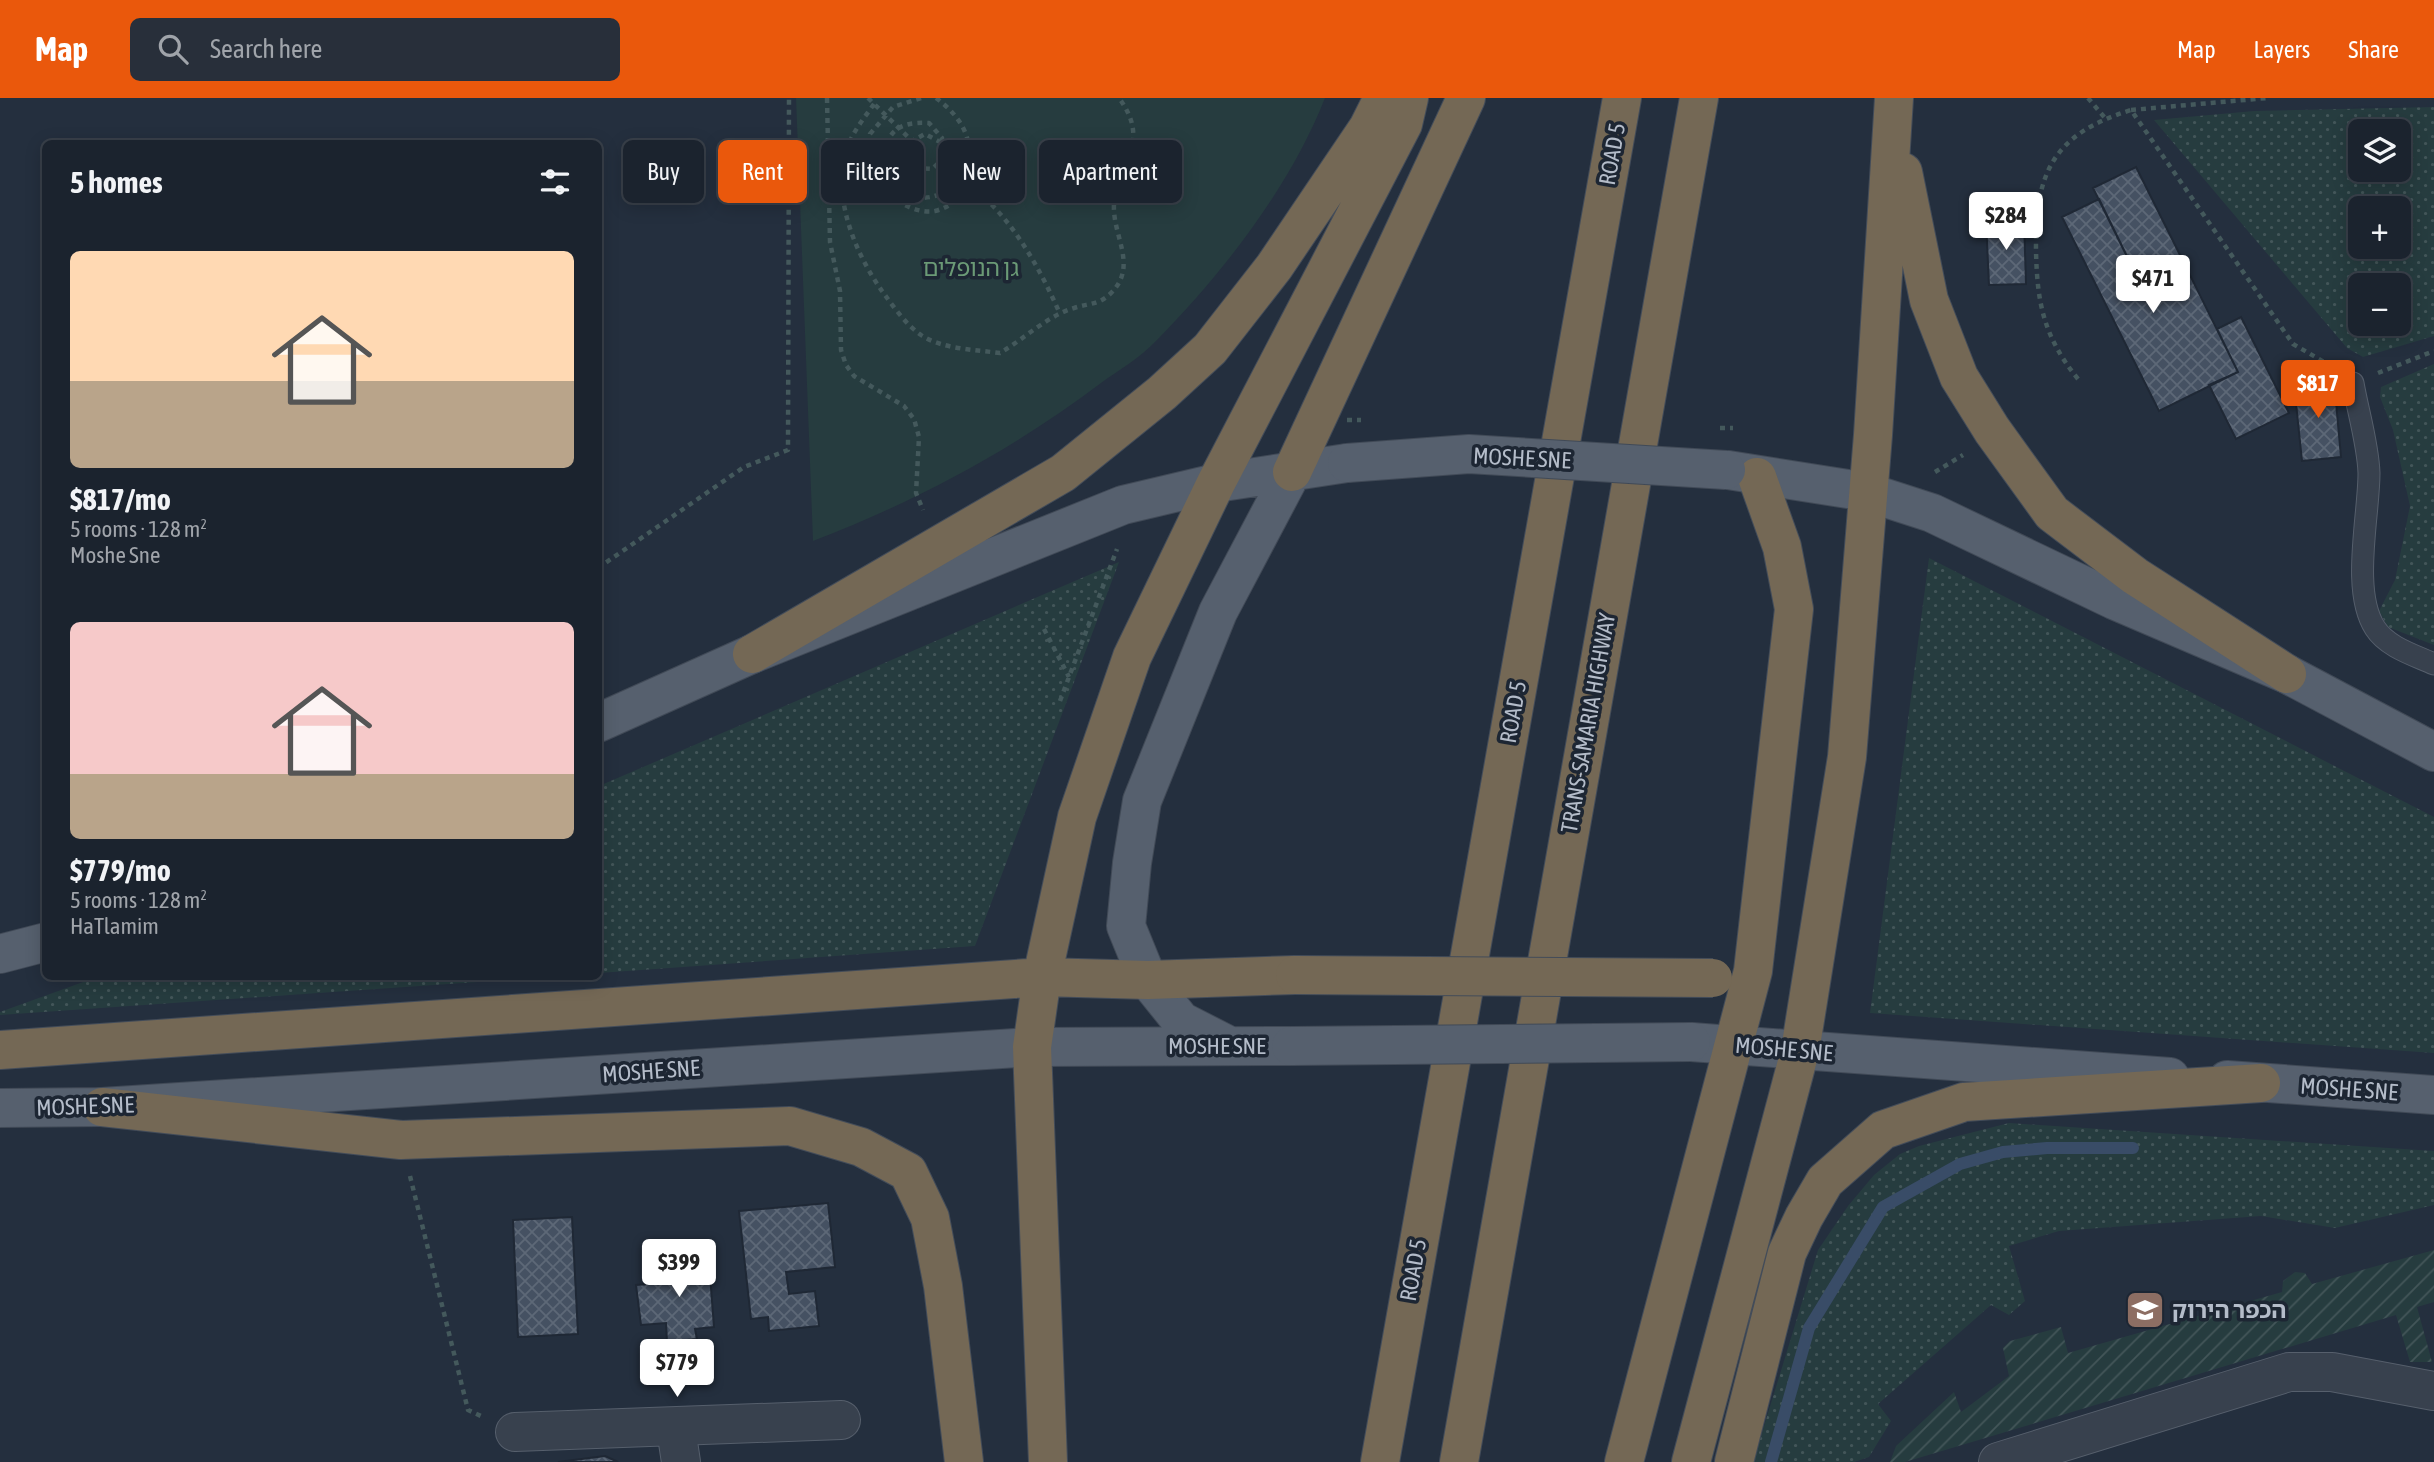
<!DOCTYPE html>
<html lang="en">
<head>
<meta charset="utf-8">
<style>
	body { margin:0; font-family:"Asap Condensed","Noto Sans Hebrew",sans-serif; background:#282f3a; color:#f1f3f6; height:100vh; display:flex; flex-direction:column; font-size:26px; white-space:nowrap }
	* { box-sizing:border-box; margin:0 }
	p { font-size:23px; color:#a0a4aa }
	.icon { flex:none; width:38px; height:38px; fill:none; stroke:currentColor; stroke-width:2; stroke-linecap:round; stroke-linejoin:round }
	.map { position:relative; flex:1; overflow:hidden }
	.drawer { position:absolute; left:42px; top:42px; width:560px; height:840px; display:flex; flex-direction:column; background:#1b232e; border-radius:10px; box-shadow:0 4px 18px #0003,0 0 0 2px #39404a }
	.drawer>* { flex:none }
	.banner { position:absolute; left:623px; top:42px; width:665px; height:63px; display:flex; gap:14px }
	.fabs { position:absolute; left:2348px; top:21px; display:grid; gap:14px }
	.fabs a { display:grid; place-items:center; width:63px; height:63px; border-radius:10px; background:#1b232e; box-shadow:0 4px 18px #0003,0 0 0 2px #39404a; font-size:35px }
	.price { position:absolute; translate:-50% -60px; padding:0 16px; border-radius:7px; background:#fff; color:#222; font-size:23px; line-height:46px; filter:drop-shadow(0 2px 4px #0008) }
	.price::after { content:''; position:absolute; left:50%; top:42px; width:21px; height:16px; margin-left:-10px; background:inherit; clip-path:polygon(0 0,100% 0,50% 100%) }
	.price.current { background:#ea580c; color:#fff }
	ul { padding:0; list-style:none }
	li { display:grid; align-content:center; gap:14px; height:371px; padding:0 28px }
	li span { display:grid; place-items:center; height:217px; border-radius:10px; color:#555 }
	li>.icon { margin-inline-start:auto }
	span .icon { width:126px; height:126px; fill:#fffc; stroke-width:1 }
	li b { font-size:30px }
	h2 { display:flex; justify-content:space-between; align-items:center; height:84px; padding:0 28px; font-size:30px }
	.chip { padding:0 24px; border-radius:10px; background:#1b232e; box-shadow:0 4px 18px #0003,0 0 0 2px #39404a; font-size:24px; line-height:63px }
	.chip.current { background:#ea580c; color:#fff }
	header { display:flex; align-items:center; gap:42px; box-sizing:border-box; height:98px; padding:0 35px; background:#ea580c; color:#fff }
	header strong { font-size:33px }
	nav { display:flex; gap:38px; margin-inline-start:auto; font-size:24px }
	.search { width:490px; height:63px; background:#282f3a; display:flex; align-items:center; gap:18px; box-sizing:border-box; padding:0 24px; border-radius:10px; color:#a0a4aa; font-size:26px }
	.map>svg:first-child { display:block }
</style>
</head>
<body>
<header>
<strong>Map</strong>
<div class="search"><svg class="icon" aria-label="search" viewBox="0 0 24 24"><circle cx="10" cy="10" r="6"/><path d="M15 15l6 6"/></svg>Search here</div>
<nav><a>Map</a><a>Layers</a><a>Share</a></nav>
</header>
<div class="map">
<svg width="2434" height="1364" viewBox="0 0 2434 1364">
	<defs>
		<pattern id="grass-dots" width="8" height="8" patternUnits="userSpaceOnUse" patternTransform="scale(1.75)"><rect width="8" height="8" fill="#263c3f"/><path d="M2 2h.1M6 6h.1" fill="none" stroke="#435659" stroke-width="1.8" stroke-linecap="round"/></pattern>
		<pattern id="garden-furrows" width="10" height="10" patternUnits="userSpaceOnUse" patternTransform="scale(1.75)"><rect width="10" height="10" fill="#263c3f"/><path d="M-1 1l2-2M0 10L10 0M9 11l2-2" fill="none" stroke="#435659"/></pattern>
		<pattern id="building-cross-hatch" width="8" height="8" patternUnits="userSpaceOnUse" patternTransform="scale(1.75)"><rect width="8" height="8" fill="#455162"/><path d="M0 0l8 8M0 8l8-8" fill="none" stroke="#5d6877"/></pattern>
	</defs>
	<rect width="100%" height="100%" fill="#242f3e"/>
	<path fill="url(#grass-dots)" fill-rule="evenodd" d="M 2434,9 L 2434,238 L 2363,259 L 2347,250 L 2154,22 L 2254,13 ZM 2399,33 L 2399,72 L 2361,72 L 2361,33 ZM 2399,110 L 2399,149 L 2361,149 L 2361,110 ZM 2361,187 L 2399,187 L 2399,226 L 2361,226 Z
		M 2434,266 L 2434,547 L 2388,529 L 2379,513 L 2395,482 L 2410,408 L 2393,332 L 2380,299 L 2381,289 Z
		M 1929,460 L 2434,719 L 2434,955 L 1870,915 Z
		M 1119,464 L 975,848 L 599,875 L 599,688 Z
		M 97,879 L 97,878 L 548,879 L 0,917 L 0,914 Z
		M 2009,1025 L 2434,1053 L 2434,1107 L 2335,1130 L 2261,1118 L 2059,1133 L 2009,1148 L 2025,1203 L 2009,1217 L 1991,1207 L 1878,1306 L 1891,1323 L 1869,1359 L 1854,1364 L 1753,1364 L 1818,1152 L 1848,1108 L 1874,1077 L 1900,1056 L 1919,1048 Z"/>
	<path fill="#263c3f" d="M 796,0 L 1325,0 C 1290,89 1223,175 1156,243 C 1141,259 1119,272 1101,285 C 1014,351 915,404 813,443 Z"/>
	<path fill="url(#garden-furrows)" d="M 2434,1152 L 2434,1204 L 2417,1209 L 2432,1264 L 2410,1264 L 2396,1217 L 1905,1364 L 1890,1364 L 1896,1348 L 1954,1294 L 1961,1314 L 2009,1278 L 2003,1250 L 2010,1243 L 2061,1229 L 2068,1255 L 2282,1194 L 2283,1183 L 2295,1174 L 2305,1175 L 2312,1186 Z"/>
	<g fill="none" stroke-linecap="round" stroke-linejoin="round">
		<path stroke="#394c67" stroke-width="12" d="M 1771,1364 L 1809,1230 L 1883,1109 L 1960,1066 L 2003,1054 L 2047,1050 L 2133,1050"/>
	</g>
	<path fill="url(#building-cross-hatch)" stroke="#1f2835" stroke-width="2" d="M 2136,69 L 2187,171 L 2144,193 L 2093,90 Z
		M 2099,101 L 2144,193 L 2187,171 L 2238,274 L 2159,313 L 2062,119 Z
		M 2024,122 L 2026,186 L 1989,187 L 1986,123 Z
		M 2241,219 L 2289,315 L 2236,341 L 2209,287 L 2238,274 L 2217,231 Z
		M 2334,282 L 2341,359 L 2302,363 L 2294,286 Z
		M 828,1105 L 835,1169 L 786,1174 L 789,1196 L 815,1193 L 819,1228 L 769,1233 L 768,1219 L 751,1221 L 739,1113 Z
		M 572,1119 L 578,1236 L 518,1239 L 513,1122 Z
		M 698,1154 L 701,1177 L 710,1177 L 714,1229 L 695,1231 L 697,1241 L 667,1244 L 666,1225 L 641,1227 L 636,1187 L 671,1184 L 668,1156 Z
		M 605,1358 L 618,1364 L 558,1364 Z"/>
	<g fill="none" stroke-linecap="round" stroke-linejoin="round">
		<g stroke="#565f6c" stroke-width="23">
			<path id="service" d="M 2353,285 C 2358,314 2368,346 2369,375 C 2369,418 2351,493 2375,530 C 2387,549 2414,557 2434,566"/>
		</g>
		<g stroke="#565f6c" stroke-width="40">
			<path id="minor" d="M 676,1331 L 681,1364
				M 515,1334 L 841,1322
				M 1998,1364 L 2289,1274 L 2332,1274 L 2434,1293"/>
		</g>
		<g stroke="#414a57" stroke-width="40">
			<path id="primary" d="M 1728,372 L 1867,394 L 1932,415 L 2114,502 L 2287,576 L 2434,654
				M 598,625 L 752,556 L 1123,407 L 1216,385 L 1347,365
				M 0,856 L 46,844
				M 1691,944 L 2170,979
				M 1226,946 L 1181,923 L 1148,882 L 1126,828 L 1132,765 L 1142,703 L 1218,514 L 1292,374
				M 2227,982 L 2434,997
				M 0,1010 L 102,1009 L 1032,949 L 1291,948"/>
		</g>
		<g stroke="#434c59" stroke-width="40">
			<path id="motorway" d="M 1903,74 L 1929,202 L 1959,279 L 1992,332 L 2052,415 L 2135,478 L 2287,576
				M 1292,374 L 1466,0
				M 752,556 L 1063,375 L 1162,295 L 1210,251 L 1274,169 L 1368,30 L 1383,0
				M 0,952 L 1042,879 L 1148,882 L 1295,877
				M 102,1009 L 401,1042 L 790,1028 L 861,1049 L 908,1074 L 930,1120 L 943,1188 L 964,1364
				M 1048,1364 L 1032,949 L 1042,879 L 1077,719 L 1132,559 L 1216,385 L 1403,26 L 1409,0
				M 1380,1364 L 1622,0
				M 1459,1364 L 1699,0
				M 1624,1364 L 1753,873 L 1794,511 L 1782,449 L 1757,379
				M 1691,1364 L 1800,953 L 1847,659 L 1873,337 L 1894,0
				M 1734,1364 L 1787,1155 L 1804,1119 L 1825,1083 L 1883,1032 L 1964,1004 L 2261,985"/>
		</g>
		<path stroke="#44595c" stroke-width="4.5" stroke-dasharray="5 5" stroke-linecap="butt" d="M 827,0 L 830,144 L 840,193 L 841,252 L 846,267 L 854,278 L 904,308 L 914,321 L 919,339 L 916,395 L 923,412
			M 868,0 L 912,43
			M 921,0 L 893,9 L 870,36 C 870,50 871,65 876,79 C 884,99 915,117 935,113 C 951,109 961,99 970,88
			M 936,0 C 1015,58 931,129 898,87 C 894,82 887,76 887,69 C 882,36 896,23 929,25 L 942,40 L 944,60 L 932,71 L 917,70 L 910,59 L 912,43 L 925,36 L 942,45
			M 2088,0 L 2105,20
			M 874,6 C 867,16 859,26 853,37 C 826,87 853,152 882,193 C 893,208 906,227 921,237 C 941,251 977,252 1000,255 C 1024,241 1047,218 1074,210 C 1089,205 1100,207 1112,194 C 1138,167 1112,137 1114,106 C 1118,63 1152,45 1119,0
			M 2131,12 L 2267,0
			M 960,82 C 1006,108 1039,168 1060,216
			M 2378,275 L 2434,253
			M 2078,281 C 2044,239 2037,206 2036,152 C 2035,75 2053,36 2131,12 L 2293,246 L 2331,268
			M 1935,374 L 1963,357
			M 598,470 L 744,369 L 788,352 L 789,0
			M 1044,531 L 1069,579
			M 1060,603 L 1117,451
			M 410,1078 L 468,1312 L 483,1319"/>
		<use href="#service" stroke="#38414e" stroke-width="21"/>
		<use href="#minor" stroke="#38414e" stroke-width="38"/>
		<use href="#primary" stroke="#56606e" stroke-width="38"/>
		<use href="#motorway" stroke="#746855" stroke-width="38"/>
		<g stroke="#414a57" stroke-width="40" stroke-linecap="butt">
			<path id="primary-bridge" d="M 1347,365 L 1469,356 L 1726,372
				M 1291,948 L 1691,944"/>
		</g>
		<g stroke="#434c59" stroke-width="40" stroke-linecap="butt">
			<path id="motorway-bridge" d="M 1295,877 L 1713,880"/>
		</g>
		<path stroke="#44595c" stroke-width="4.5" stroke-dasharray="5 5" stroke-linecap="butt" d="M 1347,322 L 1361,322
			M 1720,330 L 1733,330"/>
		<use href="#primary-bridge" stroke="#56606e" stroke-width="38"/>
		<use href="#motorway-bridge" stroke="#746855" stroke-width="38"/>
	</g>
	<defs>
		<g id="school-square" transform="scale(2.0125)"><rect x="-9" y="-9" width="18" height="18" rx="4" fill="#8d6e63" stroke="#1d2633"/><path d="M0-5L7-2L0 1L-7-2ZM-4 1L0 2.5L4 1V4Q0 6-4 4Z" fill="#fff"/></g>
	</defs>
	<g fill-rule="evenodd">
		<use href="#school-square" x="2145" y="1212"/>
	</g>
	<g text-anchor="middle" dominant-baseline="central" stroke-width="7" stroke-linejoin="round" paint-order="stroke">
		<g font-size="23" fill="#b4bcc9" stroke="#1d2633">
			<text transform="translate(1612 56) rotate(-80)">ROAD 5</text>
			<text transform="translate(1522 360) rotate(3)">MOSHE SNE</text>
			<text transform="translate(1513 614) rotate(-80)">ROAD 5</text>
			<text transform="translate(1588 625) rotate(-80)">TRANS-SAMARIA HIGHWAY</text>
			<text x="1217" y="948">MOSHE SNE</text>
			<text transform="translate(1784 951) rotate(5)">MOSHE SNE</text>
			<text transform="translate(651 973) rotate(-4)">MOSHE SNE</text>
			<text transform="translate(2349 991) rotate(4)">MOSHE SNE</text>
			<text transform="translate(85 1008) rotate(-2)">MOSHE SNE</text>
			<text transform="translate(1413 1172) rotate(-80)">ROAD 5</text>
		</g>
		<g font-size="23" fill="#6b9a76" stroke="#1d2633">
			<text x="971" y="170">גן הנופלים</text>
		</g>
		<g font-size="23" font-weight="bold" fill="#b4bcc9" stroke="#1d2633" text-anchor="start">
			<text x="2172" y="1212">הכפר הירוק</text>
		</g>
	</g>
</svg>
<div class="fabs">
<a><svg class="icon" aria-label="layers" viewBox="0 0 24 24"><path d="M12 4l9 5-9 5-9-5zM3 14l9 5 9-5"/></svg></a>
<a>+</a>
<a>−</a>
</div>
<b class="price" style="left:2006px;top:154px">$284</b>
<b class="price" style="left:2153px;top:217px">$471</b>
<b class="price current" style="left:2318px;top:322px">$817</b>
<b class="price" style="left:679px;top:1201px">$399</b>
<b class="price" style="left:677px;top:1301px">$779</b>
<div class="banner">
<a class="chip">Buy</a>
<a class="chip current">Rent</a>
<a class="chip">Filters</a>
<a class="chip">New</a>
<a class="chip">Apartment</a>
</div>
<section class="drawer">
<h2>5 homes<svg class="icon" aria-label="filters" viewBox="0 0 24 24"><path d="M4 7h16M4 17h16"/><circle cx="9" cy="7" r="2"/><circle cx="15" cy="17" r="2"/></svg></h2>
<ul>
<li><span style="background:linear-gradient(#ffd9b3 60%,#b9a48a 0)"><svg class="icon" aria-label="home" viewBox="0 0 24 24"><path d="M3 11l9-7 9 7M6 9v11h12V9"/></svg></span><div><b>$817/mo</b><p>5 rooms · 128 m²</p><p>Moshe Sne</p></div></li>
<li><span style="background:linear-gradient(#f6c9c9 70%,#b9a48a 0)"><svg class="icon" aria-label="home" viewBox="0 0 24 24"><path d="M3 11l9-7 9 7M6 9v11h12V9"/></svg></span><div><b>$779/mo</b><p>5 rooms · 128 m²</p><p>HaTlamim</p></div></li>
</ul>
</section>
</div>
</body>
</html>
